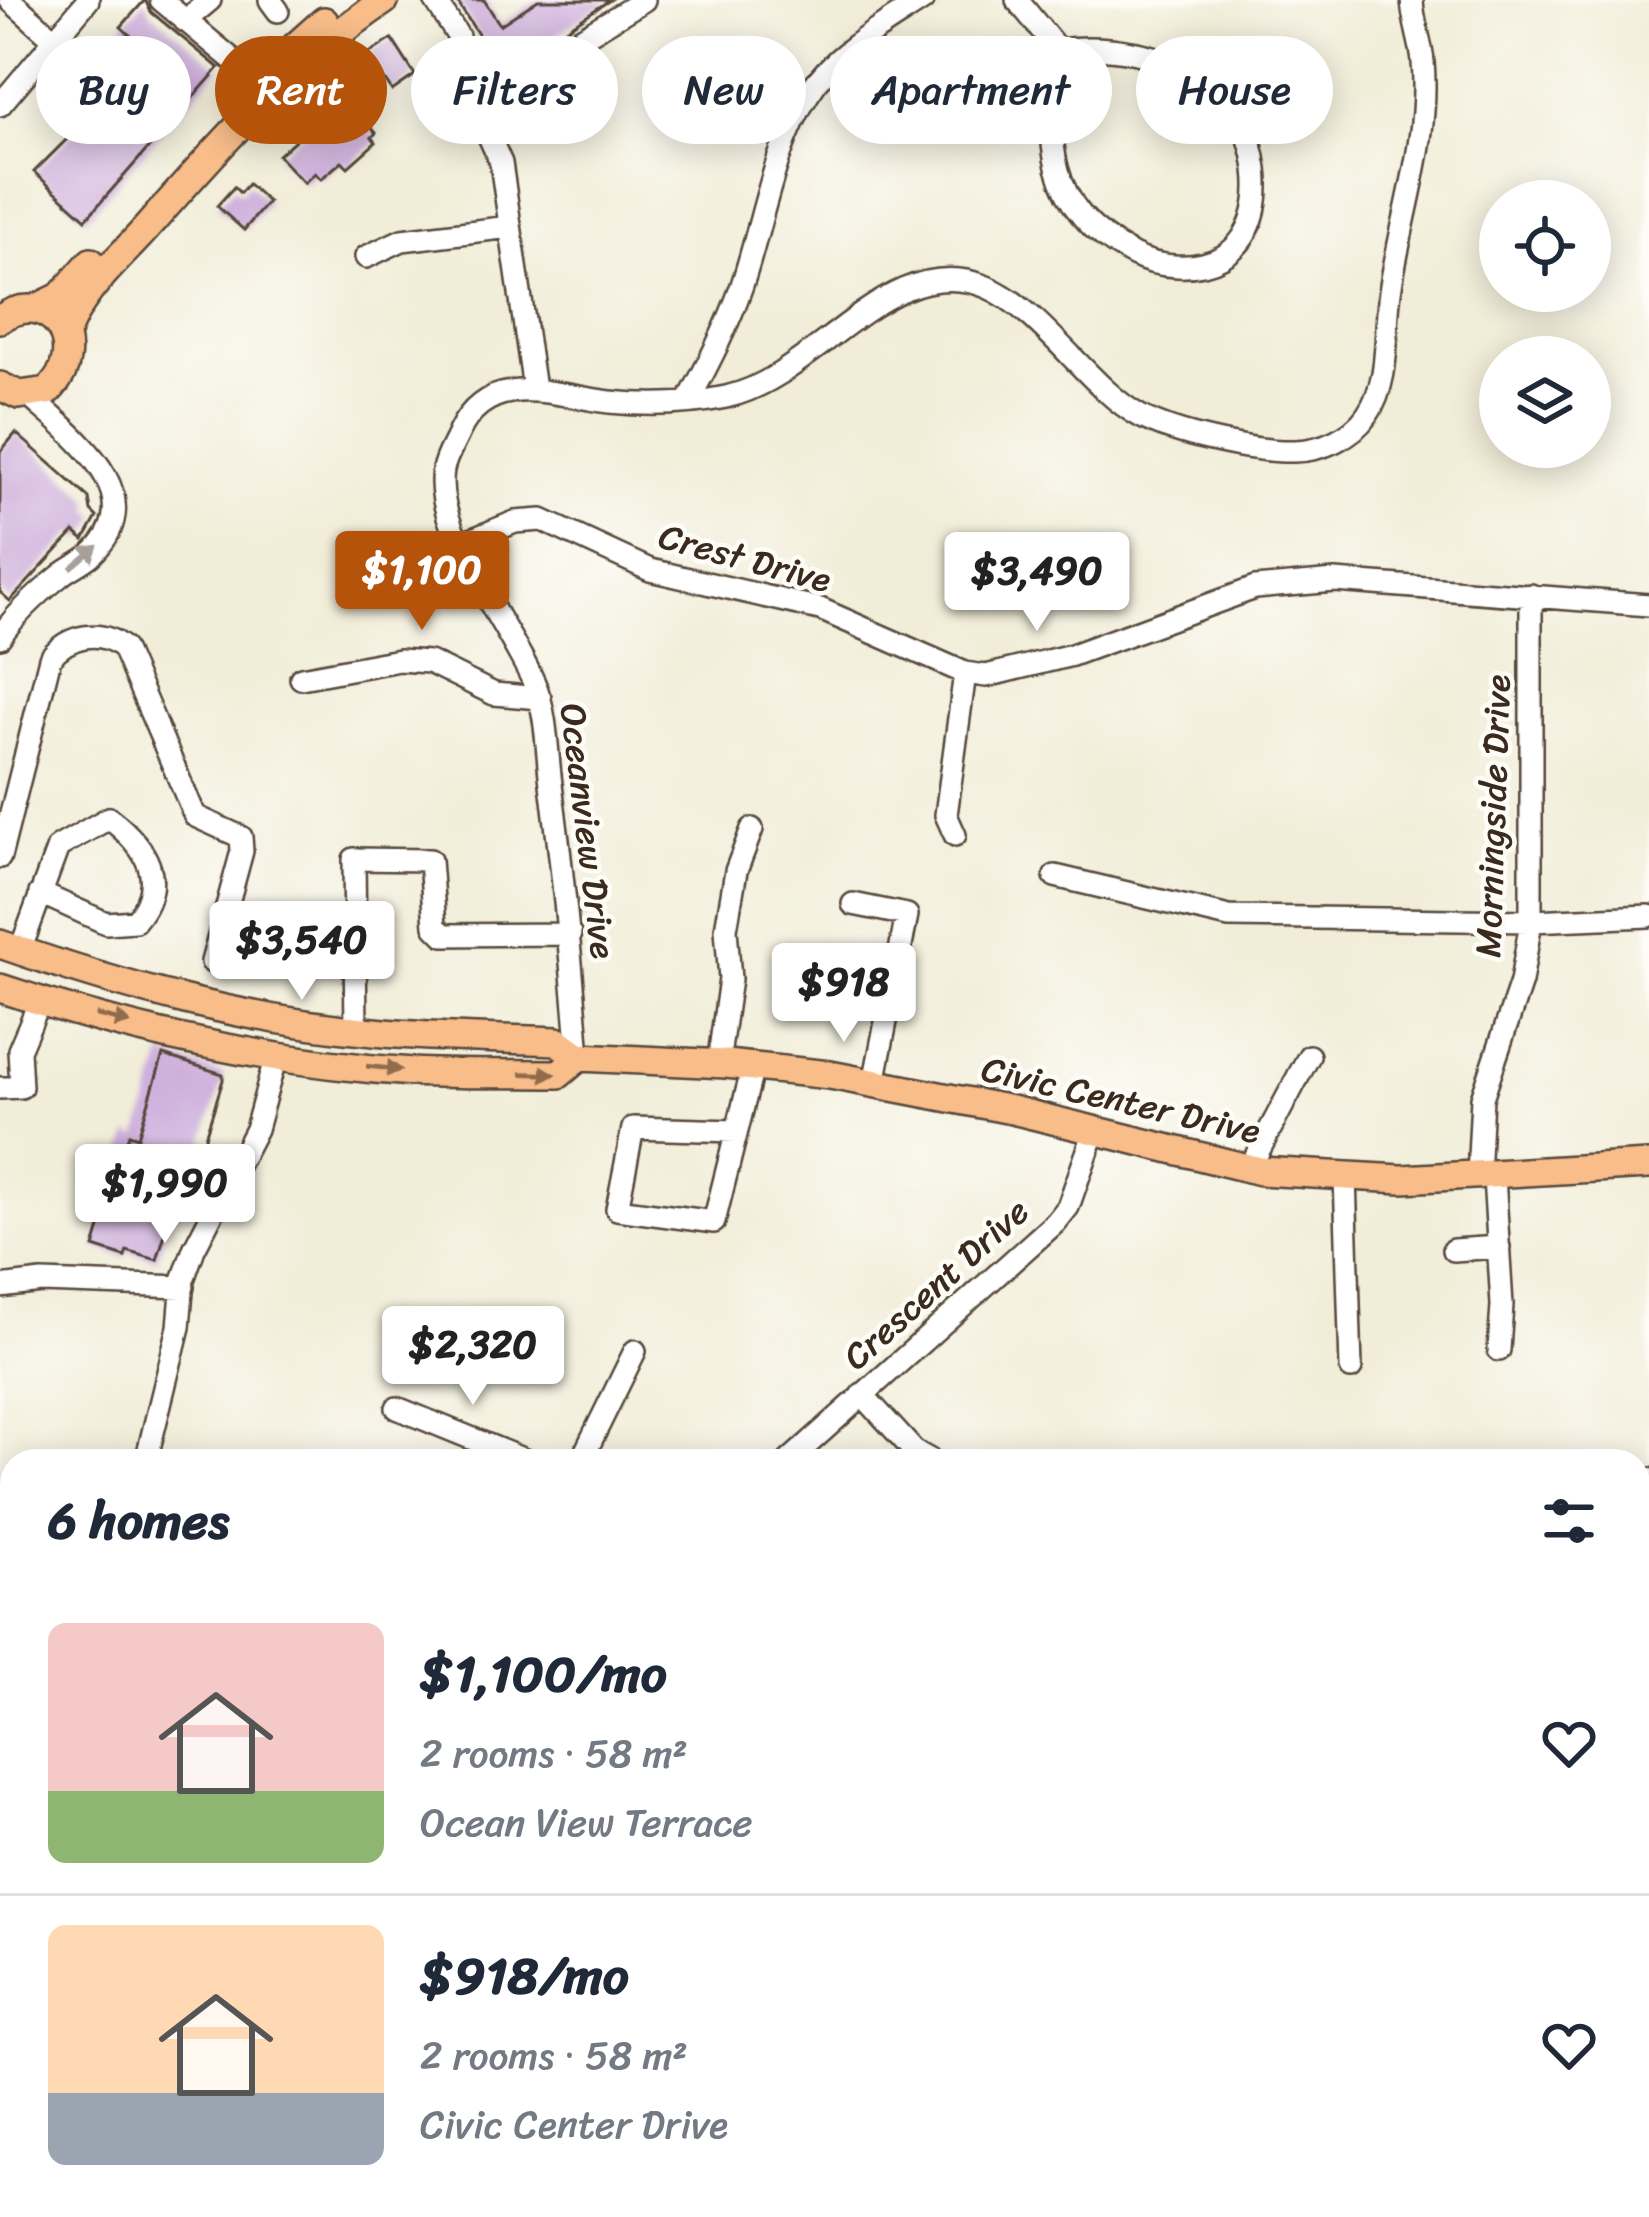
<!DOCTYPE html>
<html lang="en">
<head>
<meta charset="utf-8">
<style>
	body { margin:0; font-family:Sriracha,sans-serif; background:#f6f6f7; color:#1f2937; height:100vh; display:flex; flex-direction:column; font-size:45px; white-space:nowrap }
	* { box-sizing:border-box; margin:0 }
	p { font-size:39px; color:#747a83 }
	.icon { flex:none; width:66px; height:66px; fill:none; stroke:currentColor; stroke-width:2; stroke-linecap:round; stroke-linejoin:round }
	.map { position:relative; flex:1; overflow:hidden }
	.side { position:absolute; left:0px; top:1449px; width:1650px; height:768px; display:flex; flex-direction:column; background:#fff; border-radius:36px 36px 0 0; box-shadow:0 6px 30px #0003 }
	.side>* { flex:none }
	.banner { position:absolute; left:36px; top:36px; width:1578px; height:108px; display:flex; gap:24px }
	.fabs { position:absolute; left:1479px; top:180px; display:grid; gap:24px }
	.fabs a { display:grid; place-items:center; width:132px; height:132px; border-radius:50%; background:#fff; box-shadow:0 6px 30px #0003; font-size:60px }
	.price { position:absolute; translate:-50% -102px; padding:0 27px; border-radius:12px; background:#fff; color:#222; font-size:39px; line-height:78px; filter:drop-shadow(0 3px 6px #0008) }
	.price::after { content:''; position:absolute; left:50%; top:72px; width:36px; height:27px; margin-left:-18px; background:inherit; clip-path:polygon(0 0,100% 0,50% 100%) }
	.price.on { background:#b45309; color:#fff }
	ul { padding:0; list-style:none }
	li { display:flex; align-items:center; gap:36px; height:300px; padding:0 48px }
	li+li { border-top:3px solid #e0e1e3 }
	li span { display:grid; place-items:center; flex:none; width:336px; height:240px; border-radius:18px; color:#555 }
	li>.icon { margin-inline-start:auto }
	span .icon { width:144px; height:144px; fill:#fffc; stroke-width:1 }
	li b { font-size:51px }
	h2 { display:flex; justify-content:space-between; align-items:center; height:144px; padding:0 48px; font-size:51px }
	.chip { padding:0 42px; border-radius:54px; background:#fff; box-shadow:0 6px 30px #0003; font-size:42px; line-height:108px }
	.chip.on { background:#b45309; color:#fff }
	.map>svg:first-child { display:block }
</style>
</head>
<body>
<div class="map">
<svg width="1649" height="2217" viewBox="0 0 1649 2217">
	<rect width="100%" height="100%" fill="#fdfcf7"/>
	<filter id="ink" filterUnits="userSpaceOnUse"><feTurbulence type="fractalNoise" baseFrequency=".00833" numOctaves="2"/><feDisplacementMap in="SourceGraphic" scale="24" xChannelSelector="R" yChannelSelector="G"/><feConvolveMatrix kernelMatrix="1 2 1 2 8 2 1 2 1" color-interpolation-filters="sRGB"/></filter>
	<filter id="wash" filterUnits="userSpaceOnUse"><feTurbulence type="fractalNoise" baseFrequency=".004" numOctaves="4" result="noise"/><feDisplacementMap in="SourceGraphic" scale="48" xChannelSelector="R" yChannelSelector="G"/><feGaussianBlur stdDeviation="2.7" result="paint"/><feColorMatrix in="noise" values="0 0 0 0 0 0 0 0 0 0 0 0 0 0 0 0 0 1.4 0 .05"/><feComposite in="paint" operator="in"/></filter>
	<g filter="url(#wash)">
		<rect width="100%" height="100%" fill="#f1edd8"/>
		<g id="blocks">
			<path fill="#cdaddc" d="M 145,0 L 151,12 L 219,68 L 86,219 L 34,172 L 72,134 L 68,130 L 121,73 L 145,90 L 166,67 L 121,27 Z
				M 456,0 L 484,0 L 500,25 L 538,0 L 610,0 L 523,57 L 515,44 L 497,56 L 491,48 L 488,50 Z
				M 392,39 L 415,75 L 392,91 L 368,54 Z
				M 344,97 L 376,133 L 372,137 L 376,142 L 348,167 L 342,161 L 321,179 L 315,173 L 304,183 L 278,155 Z
				M 248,184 L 268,202 L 244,230 L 217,206 L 234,187 L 240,193 Z
				M 16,433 L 89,498 L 91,511 L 97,517 L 84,540 L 74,532 L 10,601 L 0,592 L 0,452 Z
				M 163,1055 L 223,1074 L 223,1080 L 197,1162 L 188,1160 L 157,1260 L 127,1251 L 125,1257 L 94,1247 L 129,1134 L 138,1137 Z"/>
		</g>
	</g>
	<g filter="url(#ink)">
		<use href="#blocks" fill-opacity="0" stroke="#56473a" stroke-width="3"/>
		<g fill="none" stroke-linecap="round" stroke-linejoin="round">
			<g stroke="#56473a" stroke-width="26">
				<path id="minor" d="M 10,0 L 55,40
					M 161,0 L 257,80
					M 270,0 L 278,11
					M 435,0 L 458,36
					M 1017,0 L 1058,50 C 1046,139 1043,208 1133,255 C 1158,268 1196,271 1222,257 C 1281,223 1258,113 1208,81 C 1165,54 1108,43 1058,50
					M 185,21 L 210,0
					M 575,42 L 644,0
					M 0,105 L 88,0
					M 483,123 L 501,163 L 534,389
					M 366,257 L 402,240 L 510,227
					M 688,402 C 708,364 728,326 742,285 C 763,222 773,149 809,93 C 834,53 885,25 923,0
					M 458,545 L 515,522 L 542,520 L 650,570 L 820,609 L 965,673 L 986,676 L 1072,655 L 1255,588 L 1335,581 L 1649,605
					M 0,637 C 15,615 39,593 60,576 C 69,568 82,563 91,555 C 155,495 72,435 29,396
					M 301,678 L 399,660 L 429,662 L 494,694 L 540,698
					M 955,835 L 946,815 L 965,673
					M 0,857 L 50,658 C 68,635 101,628 123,648 L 195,816 L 241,837 L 242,851 L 212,962
					M 1055,876 L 1229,917 L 1531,921 L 1649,916
					M 853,904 L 907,915 L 874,1083
					M 20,951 L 58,847 L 109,818 C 146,847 169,880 135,921 L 106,923 L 40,893
					M 356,1030 L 354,859 L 430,860 L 435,926 L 444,935 L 570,934
					M 579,1057 C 572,966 563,875 551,784 C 547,754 547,718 537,690 C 514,630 432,532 443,470 C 445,457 454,444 459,432 C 489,368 557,396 610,402 C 649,406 688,405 726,397 C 818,377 888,247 987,287 C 1042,310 1090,389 1140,416 C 1176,435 1254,452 1294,451 C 1321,451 1352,437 1367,415 C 1391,381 1384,331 1390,292 C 1401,217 1430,138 1423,62 C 1421,41 1413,22 1412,0
					M 718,1064 L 730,979 L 726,929 L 736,871 L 752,829
					M 0,1088 L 21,1087 L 19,1050 L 40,1001
					M 736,1131 L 633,1128 L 617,1209 L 714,1222 L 753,1067
					M 1249,1169 L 1309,1056
					M 1345,1176 L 1351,1368
					M 1478,1177 L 1482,1098 L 1521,982 L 1531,921 L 1531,595
					M 1494,1177 L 1502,1305 L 1499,1350
					M 1453,1250 L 1499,1247
					M 0,1287 L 42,1282 L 183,1287
					M 862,1394 L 914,1451 L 932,1461
					M 397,1408 L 527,1461
					M 146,1461 L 179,1327 L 183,1280 L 194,1249 L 256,1129 L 276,1056
					M 581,1461 L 635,1351
					M 789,1461 L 1056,1222 L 1068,1207 L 1094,1133
					M 1638,1484 L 1649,1479
					M 0,1553 L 12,1563
					M 1638,1638 L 1649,1659
					M 0,1669 L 12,1659
					M 1638,1681 L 1649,1681
					M 0,1992 L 12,1992
					M 1426,2205 L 1462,2217
					M 117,2217 L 118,2205
					M 535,2217 L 539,2205
					M 1223,2217 L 1255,2205
					M 1402,2217 L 1415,2205"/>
			</g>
			<g stroke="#56473a" stroke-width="32">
				<path id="major" d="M 241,95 L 324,21
					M 35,309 L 60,297 L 91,262
					M 0,319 C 51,284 92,349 48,391 L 19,395 L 0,386
					M 65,336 C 77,295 115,263 143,232 C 218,147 290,64 385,0
					M 0,944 C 121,986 245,1021 374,1032 C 434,1038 496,1038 557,1041 L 579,1057 L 726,1064 L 830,1075 L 1012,1110 L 1260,1171 L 1402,1179 L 1649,1165
					M 0,988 C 131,1032 274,1063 413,1072 C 461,1075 511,1073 559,1074 L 579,1057"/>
			</g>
			<use href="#minor" stroke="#fff" stroke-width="21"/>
			<use href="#major" stroke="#f8bd89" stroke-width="27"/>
		</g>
		<defs><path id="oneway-solid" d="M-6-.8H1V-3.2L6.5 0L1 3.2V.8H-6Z" transform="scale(3)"/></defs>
		<use fill="#a79f9a" href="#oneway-solid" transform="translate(84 557) rotate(-40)"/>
		<g fill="#906c4e">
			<use href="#oneway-solid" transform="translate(113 1019) rotate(14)"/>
			<use href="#oneway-solid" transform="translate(384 1068) rotate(6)"/>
			<use href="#oneway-solid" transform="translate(538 1074) rotate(1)"/>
		</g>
	</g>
	<g text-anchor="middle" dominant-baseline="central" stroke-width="9" stroke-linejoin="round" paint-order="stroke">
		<g font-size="36" fill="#3b2a1e" stroke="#fdfcf7">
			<text transform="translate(745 558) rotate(15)">Crest Drive</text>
			<text transform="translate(1493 816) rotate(-88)">Morningside Drive</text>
			<text transform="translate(588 831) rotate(83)">Oceanview Drive</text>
			<text transform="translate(1121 1100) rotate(13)">Civic Center Drive</text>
			<text transform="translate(936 1284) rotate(-42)">Crescent Drive</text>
		</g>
	</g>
</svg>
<div class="fabs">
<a><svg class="icon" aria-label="locate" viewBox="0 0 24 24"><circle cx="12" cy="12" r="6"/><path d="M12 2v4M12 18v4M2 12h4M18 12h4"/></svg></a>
<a><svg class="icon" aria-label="layers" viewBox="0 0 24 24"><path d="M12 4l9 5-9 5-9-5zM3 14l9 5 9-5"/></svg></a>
</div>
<b class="price on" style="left:422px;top:633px">$1,100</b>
<b class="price" style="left:1037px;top:634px">$3,490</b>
<b class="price" style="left:302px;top:1003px">$3,540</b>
<b class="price" style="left:844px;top:1045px">$918</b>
<b class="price" style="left:165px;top:1246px">$1,990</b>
<b class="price" style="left:473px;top:1408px">$2,320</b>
<div class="banner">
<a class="chip">Buy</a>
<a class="chip on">Rent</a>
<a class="chip">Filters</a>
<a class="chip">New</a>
<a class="chip">Apartment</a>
<a class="chip">House</a>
</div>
<section class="side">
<h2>6 homes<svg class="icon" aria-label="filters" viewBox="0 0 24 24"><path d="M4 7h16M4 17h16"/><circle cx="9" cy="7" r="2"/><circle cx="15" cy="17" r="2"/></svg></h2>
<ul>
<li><span style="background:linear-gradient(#f6c9c9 70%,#8fb573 0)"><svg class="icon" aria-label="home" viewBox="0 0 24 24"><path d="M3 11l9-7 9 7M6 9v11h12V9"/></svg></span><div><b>$1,100/mo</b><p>2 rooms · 58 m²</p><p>Ocean View Terrace</p></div><svg class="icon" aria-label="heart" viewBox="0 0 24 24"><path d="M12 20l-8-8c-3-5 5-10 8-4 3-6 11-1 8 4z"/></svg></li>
<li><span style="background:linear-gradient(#ffd9b3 70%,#9aa5b1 0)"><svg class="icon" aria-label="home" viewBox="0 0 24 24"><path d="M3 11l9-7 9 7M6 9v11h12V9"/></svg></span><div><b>$918/mo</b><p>2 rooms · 58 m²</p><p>Civic Center Drive</p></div><svg class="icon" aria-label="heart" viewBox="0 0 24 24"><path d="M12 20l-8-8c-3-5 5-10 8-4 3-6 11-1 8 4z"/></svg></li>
</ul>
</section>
</div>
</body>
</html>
